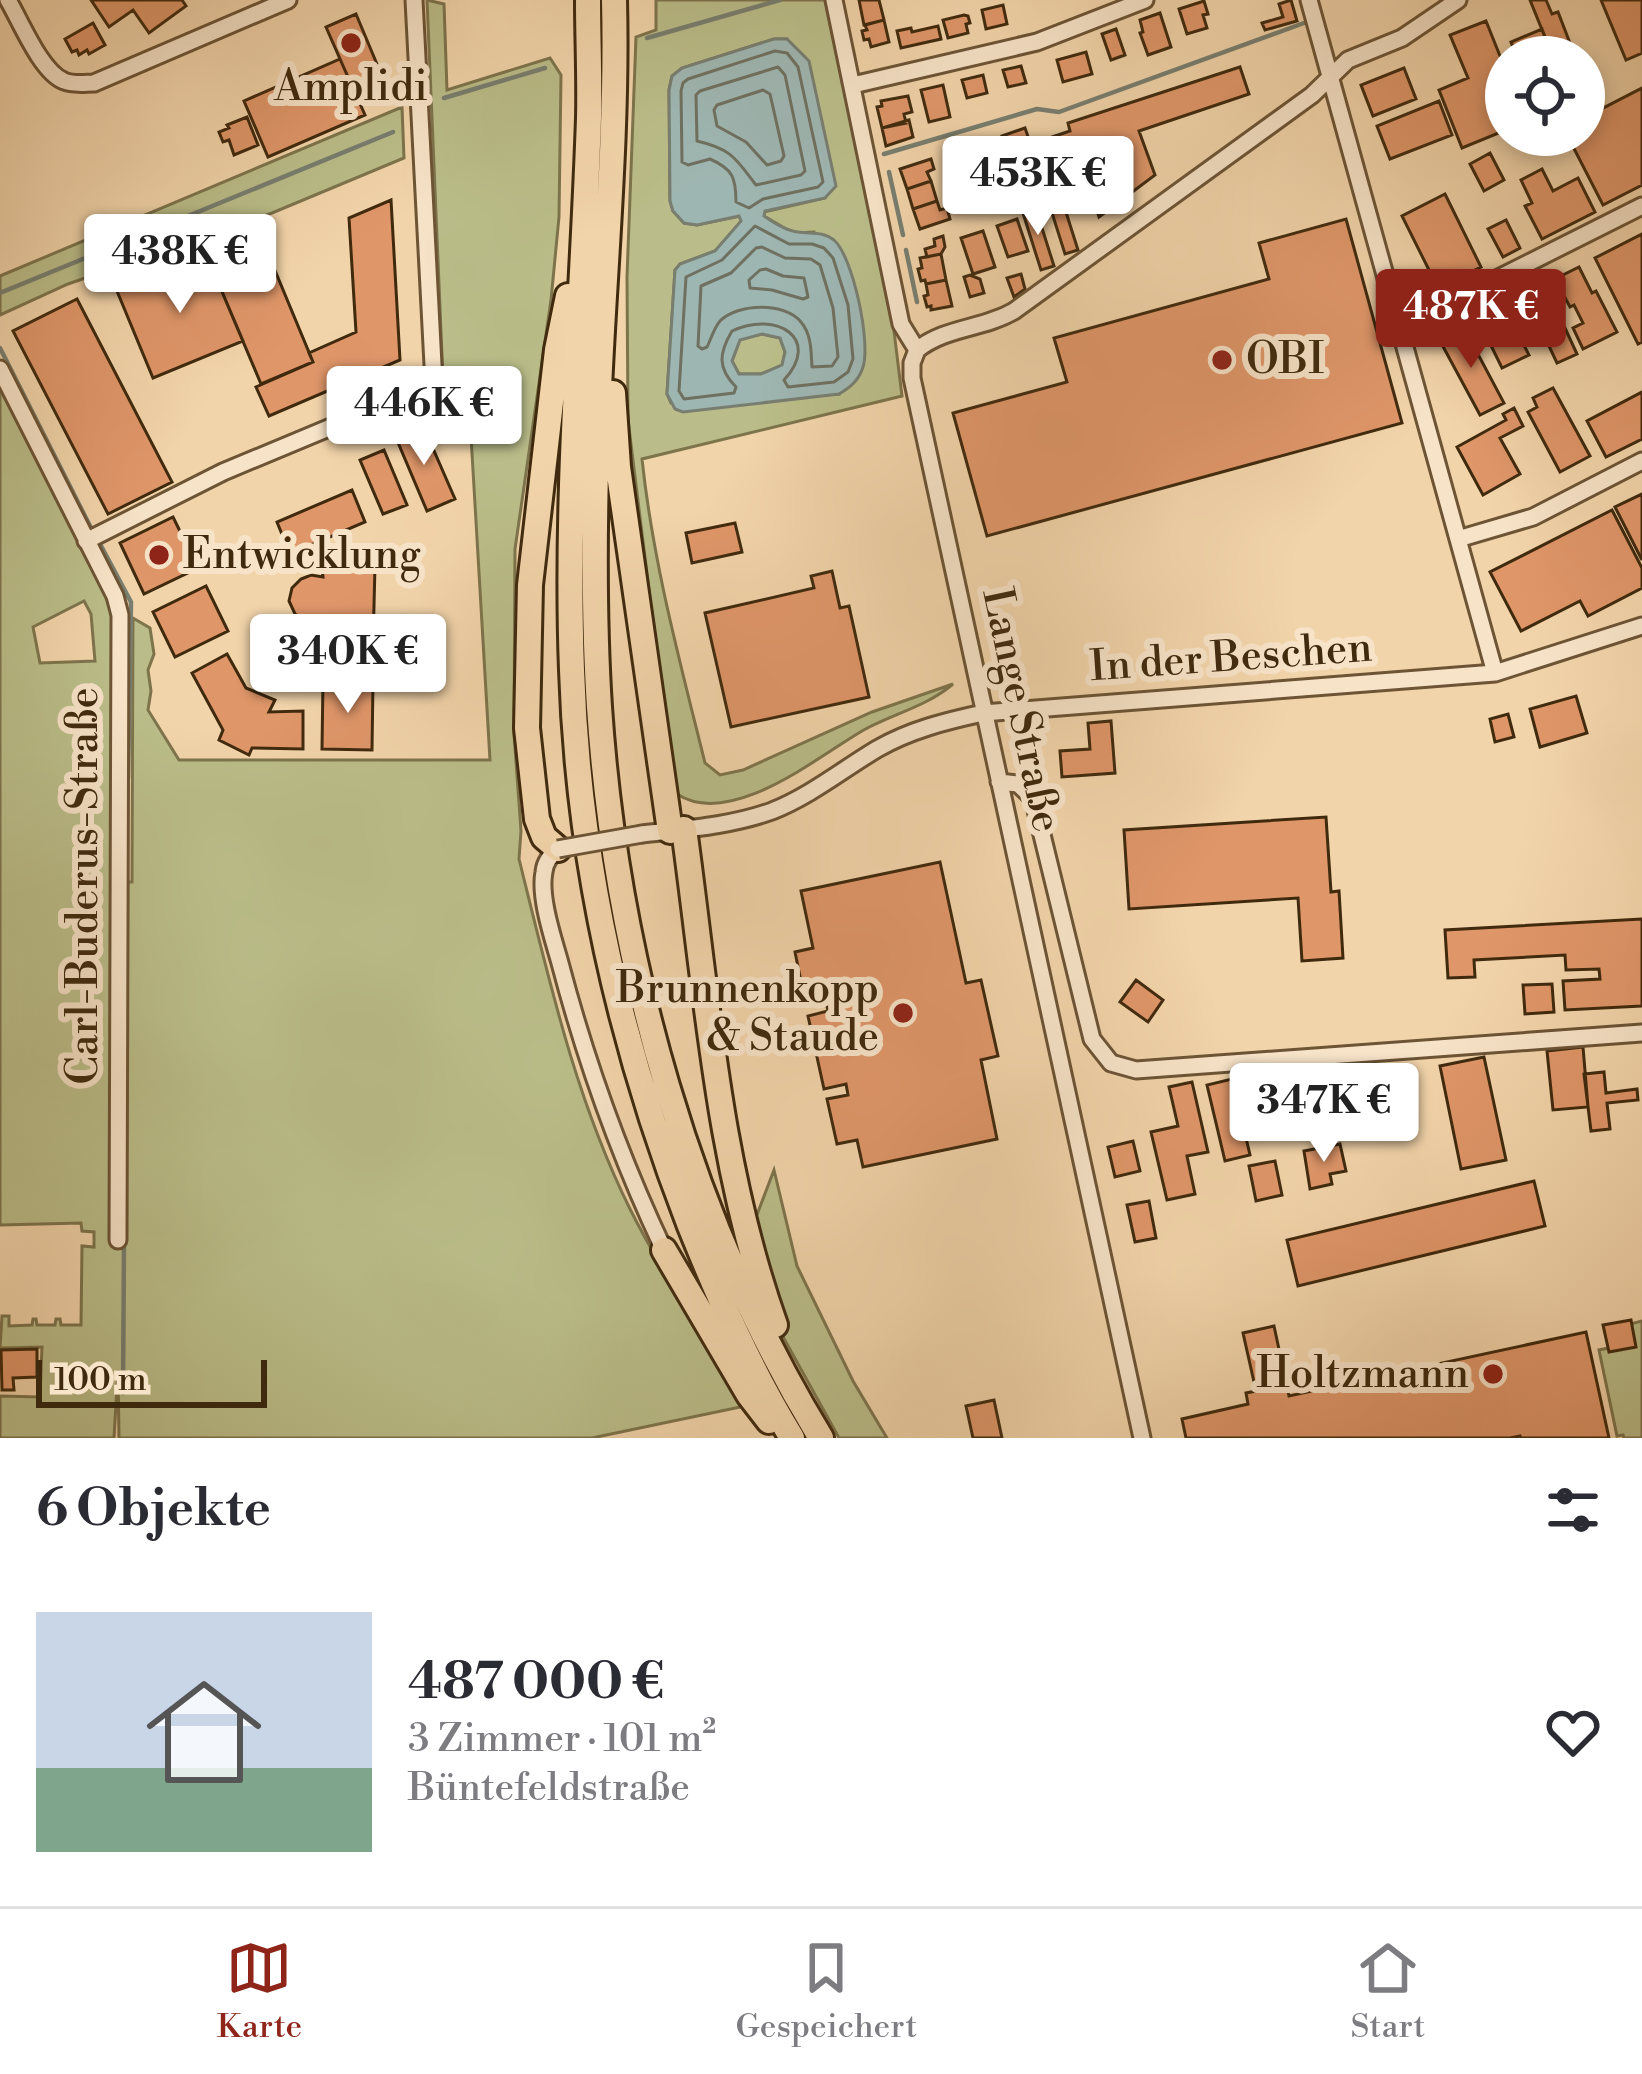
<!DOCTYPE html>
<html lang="de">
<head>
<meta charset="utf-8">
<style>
	body { margin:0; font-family:"Libre Bodoni",serif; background:#f7f7f7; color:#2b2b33; height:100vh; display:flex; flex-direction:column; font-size:45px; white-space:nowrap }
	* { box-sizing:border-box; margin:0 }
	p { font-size:39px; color:#7c7c81 }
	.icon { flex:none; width:66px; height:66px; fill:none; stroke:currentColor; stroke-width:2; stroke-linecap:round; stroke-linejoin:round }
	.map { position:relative; height:1438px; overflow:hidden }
	.side { display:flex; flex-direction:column; background:#fff; flex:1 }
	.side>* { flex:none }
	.fabs { position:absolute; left:1485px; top:36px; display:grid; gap:24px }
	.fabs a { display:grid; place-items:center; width:120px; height:120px; border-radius:50%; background:#fff; box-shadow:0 6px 18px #0003; font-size:60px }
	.scale { position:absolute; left:36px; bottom:30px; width:231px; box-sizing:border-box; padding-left:12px; border:6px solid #402a0e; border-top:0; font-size:33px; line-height:42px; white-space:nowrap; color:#402a0e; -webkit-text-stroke:9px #f7e3c8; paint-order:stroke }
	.price { position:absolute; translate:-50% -102px; padding:0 27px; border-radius:12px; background:#fff; color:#222; font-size:39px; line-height:78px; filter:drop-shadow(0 3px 6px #0008) }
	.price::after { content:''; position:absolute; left:50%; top:72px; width:36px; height:27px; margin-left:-18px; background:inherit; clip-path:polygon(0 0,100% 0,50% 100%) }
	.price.on { background:#8f2418; color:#fff }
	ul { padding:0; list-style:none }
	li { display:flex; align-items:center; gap:36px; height:300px; padding:0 36px }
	li span { display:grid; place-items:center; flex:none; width:336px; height:240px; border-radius:0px; color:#555 }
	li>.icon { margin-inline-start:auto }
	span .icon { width:144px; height:144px; fill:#fffc; stroke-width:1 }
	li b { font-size:51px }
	h2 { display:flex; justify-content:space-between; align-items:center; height:144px; padding:0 36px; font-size:51px }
	.tab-bar { display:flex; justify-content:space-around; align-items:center; height:168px; border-top:3px solid #e1e1e2; background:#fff; font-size:33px; color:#7c7c81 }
	.tab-bar a { display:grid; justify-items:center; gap:6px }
	.tab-bar .on { color:#8f2418 }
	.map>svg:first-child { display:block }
</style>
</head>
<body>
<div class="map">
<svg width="1642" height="1438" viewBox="0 0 1642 1438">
	<rect width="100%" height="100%" fill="#f2d4aa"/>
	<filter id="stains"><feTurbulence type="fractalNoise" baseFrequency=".00167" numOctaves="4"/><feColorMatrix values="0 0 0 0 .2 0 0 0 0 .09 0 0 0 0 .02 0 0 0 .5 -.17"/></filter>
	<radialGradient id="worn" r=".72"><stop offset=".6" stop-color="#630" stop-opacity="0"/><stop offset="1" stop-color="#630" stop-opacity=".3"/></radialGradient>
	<path fill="#babd89" stroke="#7d744c" stroke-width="3" fill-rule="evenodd" d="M 427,0 L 444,4 L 447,90 L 550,58 L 561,75 L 559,217 L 551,300 L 515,549 L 514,734 L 521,831 L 519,859 C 549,979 575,1098 630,1209 C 664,1277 709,1340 750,1405 L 592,1438 L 119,1438 L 118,1370 L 114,1438 L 0,1438 L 0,1396 L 40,1397 L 42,1347 L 0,1348 L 2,1316 L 9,1316 L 9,1326 L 32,1325 L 33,1319 L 36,1319 L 37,1325 L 55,1325 L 56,1319 L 60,1319 L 61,1325 L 81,1325 L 82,1246 L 94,1247 L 94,1232 L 82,1231 L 81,1223 L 0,1225 L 0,369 L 112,596 L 119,882 L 132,882 L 133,618 L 150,628 L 154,654 L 148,670 L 151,691 L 148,710 L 179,760 L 490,760 L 468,385 L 443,379 ZM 84,601 L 91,614 L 95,661 L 40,663 L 33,627 Z
		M 656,0 L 825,0 L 892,315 L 902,396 L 642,459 C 653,563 680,662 705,763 L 720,775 L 743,770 L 872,712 L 953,684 C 926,707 892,714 862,731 C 816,758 730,829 677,794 L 670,760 L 628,420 L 627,277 L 636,37 L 656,30 ZM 774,39 L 787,39 L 825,198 L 764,212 L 764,216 L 793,233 L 814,232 L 839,394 L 671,403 L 667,394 L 675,270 L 680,264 L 715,251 L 741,222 L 740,216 L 697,225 L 684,223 L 673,211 L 670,201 L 669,90 L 672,76 L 682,68 Z
		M 402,107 L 404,158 L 272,213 L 68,284 L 0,315 L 0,276 Z
		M 762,334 L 780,338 L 785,352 L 782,366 L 761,374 L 739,374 L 732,361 L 740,339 Z
		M 774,1170 L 797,1266 L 853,1381 L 887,1438 L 839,1438 L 782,1335 L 747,1241 Z
		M 1642,1321 L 1642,1438 L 1624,1438 L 1623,1435 L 1617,1436 L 1599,1350 L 1633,1343 L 1630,1324 Z"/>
	<path fill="#9eb6b2" stroke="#787e70" stroke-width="3" fill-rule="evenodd" d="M 774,39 L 787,39 L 809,61 L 836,186 L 825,198 L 765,211 L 764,216 C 774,223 786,231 798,232 C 811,234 823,231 834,240 C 853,257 871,342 863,367 C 859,380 851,387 839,394 L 683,412 L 675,409 L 667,394 L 675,270 L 680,264 L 715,251 L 741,221 L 739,216 L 697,225 L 684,223 L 673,211 L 670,201 L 669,90 L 672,76 L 682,68 ZM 762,334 L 780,338 L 785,352 L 782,365 L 761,374 L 739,374 L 732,361 L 740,340 Z"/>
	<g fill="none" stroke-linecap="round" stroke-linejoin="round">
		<path stroke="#6f7060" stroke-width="3" d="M 775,51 L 787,53 L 798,67 L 823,182 L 818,187 L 763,199 L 749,208 L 736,202 C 736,178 733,169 710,159 L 688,165 L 682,162 L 681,91 L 683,83 L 688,79 Z
			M 778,67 L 785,75 L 805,171 L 801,175 L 756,185 C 736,159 732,149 697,141 L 696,95 L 700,91 Z
			M 763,90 L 770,94 L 784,156 L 781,161 L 767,165 L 746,142 L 717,126 L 714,110 L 717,105 Z
			M 755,226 L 789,244 L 812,244 L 824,248 L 833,258 L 848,305 L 853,359 L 848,372 L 834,382 L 788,387 L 784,380 C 822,339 777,310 732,331 C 719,353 717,368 736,387 L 734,393 L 684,399 L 679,391 L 686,277 L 722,260 Z
			M 762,247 L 785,258 L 811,259 L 820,265 L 833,308 L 838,357 L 832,366 L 812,367 C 811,353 812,335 801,322 C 785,302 738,303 720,321 C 714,328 711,339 707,347 L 702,349 L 698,346 L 701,286 L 731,273 L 756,248 Z
			M 766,269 L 783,276 L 804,278 L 808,297 L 803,299 L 772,290 L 750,288 L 749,280 L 760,270 Z"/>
		<path stroke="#787e70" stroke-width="4.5" d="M 647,38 L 780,0
			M 444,98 L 545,68
			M 884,154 L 1037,109 L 1059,112 L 1304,23
			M 889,172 L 903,235
			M 906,250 L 917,302
			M 0,293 L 393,132
			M 0,348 L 92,530
			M 99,542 L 131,602 L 128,778
			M 123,1393 L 124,1243"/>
	</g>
	<path fill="#df9669" stroke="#402a0e" stroke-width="3" d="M 91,0 L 182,0 L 186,6 L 149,33 L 133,10 L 109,27 Z
		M 859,0 L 879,0 L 884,20 L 864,25 Z
		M 1291,0 L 1297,21 L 1265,30 L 1262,23 L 1283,17 L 1279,4 Z
		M 1530,0 L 1546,0 L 1552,14 L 1558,12 L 1573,51 L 1553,57 Z
		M 1601,0 L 1642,0 L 1642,53 L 1626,60 Z
		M 1204,1 L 1208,14 L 1203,15 L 1207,28 L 1187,34 L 1179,9 Z
		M 1003,5 L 1007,24 L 986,29 L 982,10 Z
		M 1160,13 L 1171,47 L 1148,55 L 1140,33 L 1143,32 L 1140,20 Z
		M 356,14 L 384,81 L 355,93 L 326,27 Z
		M 964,15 L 968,16 L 970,23 L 966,24 L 968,33 L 948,38 L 943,20 Z
		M 884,20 L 889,42 L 871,47 L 869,39 L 864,40 L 862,31 L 867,30 L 865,25 Z
		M 1486,21 L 1506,71 L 1506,130 L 1462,148 L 1439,90 L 1468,78 L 1450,35 Z
		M 93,23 L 105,45 L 89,54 L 87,50 L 79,55 L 77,50 L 72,52 L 65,39 Z
		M 938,26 L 941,39 L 901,48 L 897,31 L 911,28 L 912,32 Z
		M 1116,29 L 1125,55 L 1111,60 L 1102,34 Z
		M 1542,29 L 1553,57 L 1517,57 L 1511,42 Z
		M 1086,52 L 1092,74 L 1063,82 L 1057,60 Z
		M 340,59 L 365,115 L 268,157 L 244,101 Z
		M 1021,66 L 1026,83 L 1008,87 L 1003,70 Z
		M 1240,67 L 1249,94 L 1139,131 L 1155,175 L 1099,217 L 1082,164 L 1060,172 L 1049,138 L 1070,131 L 1068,123 Z
		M 1404,68 L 1416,99 L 1373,116 L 1361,85 Z
		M 983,75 L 987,93 L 967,98 L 962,80 Z
		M 943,85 L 950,117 L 929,122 L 921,90 Z
		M 1642,88 L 1642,185 L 1603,205 L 1567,135 L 1584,135 L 1584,118 Z
		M 908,96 L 912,112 L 904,114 L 906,123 L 882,128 L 877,107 L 882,106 L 881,101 Z
		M 1439,101 L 1452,135 L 1390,159 L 1377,126 Z
		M 247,117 L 258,145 L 234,155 L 229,140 L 223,142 L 219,132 L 229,128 L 227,125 Z
		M 909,120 L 913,137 L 886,146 L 882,128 Z
		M 1025,128 L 1032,148 L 1008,156 L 1002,136 Z
		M 975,145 L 982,164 L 958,172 L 952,153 Z
		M 1032,148 L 1038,168 L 1015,176 L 1008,156 Z
		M 1490,153 L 1504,180 L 1484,191 L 1470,164 Z
		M 931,159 L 934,169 L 927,172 L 931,181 L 907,189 L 900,169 Z
		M 982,164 L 988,184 L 965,192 L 958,172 Z
		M 1038,168 L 1045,188 L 1021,195 L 1015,176 Z
		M 1542,169 L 1553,191 L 1578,178 L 1595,212 L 1542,239 L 1525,206 L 1532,203 L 1521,180 Z
		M 931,181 L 937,201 L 913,209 L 907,189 Z
		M 988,184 L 995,204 L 971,212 L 965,192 Z
		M 1059,190 L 1078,250 L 1065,254 L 1046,194 Z
		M 1445,194 L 1481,267 L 1438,288 L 1402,216 Z
		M 391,200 L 400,360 L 269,416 L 256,387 L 313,362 L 309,353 L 356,332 L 349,218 Z
		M 937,201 L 940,210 L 947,208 L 950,219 L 920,229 L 913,209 Z
		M 1035,206 L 1054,266 L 1041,270 L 1022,210 Z
		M 1017,219 L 1028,251 L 1008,257 L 997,226 Z
		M 1346,219 L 1402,423 L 987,536 L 953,413 L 1067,382 L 1054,338 L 1269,279 L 1259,243 Z
		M 1506,220 L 1520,248 L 1503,257 L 1488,229 Z
		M 983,231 L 995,267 L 973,274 L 961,238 Z
		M 259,232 L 313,362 L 261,384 L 206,254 Z
		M 1642,234 L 1642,342 L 1638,344 L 1595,258 Z
		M 943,236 L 945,247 L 941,254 L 927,257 L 925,249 L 935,246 L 934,239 Z
		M 206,254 L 243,341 L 153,378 L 117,291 Z
		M 941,254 L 946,280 L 926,284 L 925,280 L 921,281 L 918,269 L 922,268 L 920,258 Z
		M 1579,267 L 1592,293 L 1596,291 L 1617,332 L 1583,349 L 1573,328 L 1583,323 L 1574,305 L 1570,307 L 1555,279 Z
		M 1021,274 L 1025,289 L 1014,297 L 1007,278 Z
		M 970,275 L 980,279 L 984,293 L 970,297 L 964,277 Z
		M 946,280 L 952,306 L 931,310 L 931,306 L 927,307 L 924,296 L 928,295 L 926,284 Z
		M 77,299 L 172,482 L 108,514 L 13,331 Z
		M 1503,304 L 1529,355 L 1502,368 L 1477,317 Z
		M 1559,315 L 1577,354 L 1557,363 L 1539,325 Z
		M 1463,326 L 1504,403 L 1480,415 L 1439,339 Z
		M 1553,388 L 1590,456 L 1560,472 L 1528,412 L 1537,407 L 1533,398 Z
		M 1642,392 L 1642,439 L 1606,457 L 1587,421 Z
		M 1514,408 L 1523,426 L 1500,438 L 1520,474 L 1483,495 L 1457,447 L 1506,420 L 1503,414 Z
		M 418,423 L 427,446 L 431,444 L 455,499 L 427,511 L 394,433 Z
		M 384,450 L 407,505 L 383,514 L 360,460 Z
		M 352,490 L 365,522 L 290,554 L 277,522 Z
		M 1642,494 L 1642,560 L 1615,507 Z
		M 1612,510 L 1642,568 L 1642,588 L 1588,616 L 1580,601 L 1521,631 L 1490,572 Z
		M 173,517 L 198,568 L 144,594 L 120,543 Z
		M 735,523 L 742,552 L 692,563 L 686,533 Z
		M 327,566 L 375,566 L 373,645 L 326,645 L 327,618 L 309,623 L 295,614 L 289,601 L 292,588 L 301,579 L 311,575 L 323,577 L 322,569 Z
		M 832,571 L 840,608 L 849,606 L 869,697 L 731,727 L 705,613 L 814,588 L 811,576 Z
		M 206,586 L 228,631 L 175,657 L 153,612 Z
		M 227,654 L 246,688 L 275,700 L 269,712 L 303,711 L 303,749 L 252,748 L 249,755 L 219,740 L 223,730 L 192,673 Z
		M 323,681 L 373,682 L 372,750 L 322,749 Z
		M 1576,696 L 1587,733 L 1540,747 L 1530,709 Z
		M 1508,714 L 1514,737 L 1495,742 L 1490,719 Z
		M 1111,721 L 1115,773 L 1062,777 L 1060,751 L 1090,749 L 1088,723 Z
		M 1326,817 L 1331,892 L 1339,891 L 1343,958 L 1302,961 L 1298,898 L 1129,909 L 1124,830 Z
		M 940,862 L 966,983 L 981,980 L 998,1056 L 981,1060 L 997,1139 L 863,1167 L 857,1140 L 837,1144 L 827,1099 L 848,1095 L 846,1084 L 824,1089 L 808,1016 L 828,1011 L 826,1002 L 806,1006 L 795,952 L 813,948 L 801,891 Z
		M 1642,919 L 1642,1006 L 1565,1010 L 1563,981 L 1600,979 L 1599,969 L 1566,970 L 1565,955 L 1474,960 L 1475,977 L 1448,978 L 1445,930 Z
		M 1136,980 L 1163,1000 L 1148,1022 L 1120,1002 Z
		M 1552,984 L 1554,1012 L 1525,1014 L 1523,985 Z
		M 1583,1047 L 1588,1107 L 1553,1110 L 1547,1051 Z
		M 1484,1057 L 1506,1160 L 1461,1169 L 1440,1066 Z
		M 1310,1072 L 1320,1120 L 1296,1125 L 1286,1077 Z
		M 1604,1072 L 1606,1093 L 1637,1089 L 1638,1100 L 1607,1103 L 1610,1129 L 1591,1131 L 1584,1074 Z
		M 1232,1079 L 1250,1155 L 1225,1161 L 1207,1085 Z
		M 1192,1082 L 1208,1152 L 1187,1156 L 1195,1194 L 1167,1200 L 1151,1132 L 1178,1126 L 1169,1087 Z
		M 1133,1141 L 1140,1171 L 1115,1177 L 1108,1147 Z
		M 1340,1144 L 1346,1171 L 1330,1174 L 1332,1184 L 1310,1189 L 1304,1151 Z
		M 1275,1161 L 1282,1195 L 1256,1201 L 1249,1166 Z
		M 1534,1181 L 1545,1226 L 1298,1286 L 1287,1240 Z
		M 1149,1201 L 1156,1238 L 1135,1242 L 1127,1205 Z
		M 1631,1320 L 1636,1347 L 1609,1352 L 1603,1325 Z
		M 1274,1326 L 1289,1396 L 1586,1332 L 1609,1438 L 1521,1438 L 1520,1436 L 1510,1438 L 1186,1438 L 1182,1419 L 1248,1404 L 1246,1393 L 1256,1391 L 1243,1333 Z
		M 37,1349 L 37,1377 L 13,1378 L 14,1390 L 2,1390 L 1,1350 Z
		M 994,1400 L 1002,1438 L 973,1438 L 966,1406 Z"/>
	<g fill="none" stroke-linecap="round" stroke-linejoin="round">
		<g stroke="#6c5435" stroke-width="21">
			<path id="minor" d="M 8,0 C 21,22 41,72 64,81 C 73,85 85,83 94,83 L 288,0
				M 834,0 L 901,324 L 917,350 L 912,363 L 912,378 L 1142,1438
				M 1309,0 L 1495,673
				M 853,85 L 1037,42 L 1145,0
				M 1399,328 L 1642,206
				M 917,350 C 945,327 983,329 1014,311 L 1312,95 L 1348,60 L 1402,38 L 1458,0
				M 0,369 L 115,596 L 120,615 L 118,1240
				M 1458,539 L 1533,517 L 1642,461
				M 86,541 L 223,472 L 434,384 L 414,0
				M 999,782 L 1018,784 L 1033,798 L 1092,1039 L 1111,1063 L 1136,1070 L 1642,1033
				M 642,834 C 685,829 731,826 772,811 C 810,796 842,770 877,749 C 910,730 946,721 983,713 L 1495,673 L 1642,626
				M 558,849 C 550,856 545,862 544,872 C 539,897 553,938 560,963 C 586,1062 620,1157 664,1250"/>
		</g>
		<g stroke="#402a0e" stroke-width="30">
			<path id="trunk" d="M 588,0 C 588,39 590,79 589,118 C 583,302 565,486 572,670 C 578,861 621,1048 690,1226 C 719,1298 751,1371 792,1438
				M 614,0 C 618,157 599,314 596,471 C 594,550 594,629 599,707 C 616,958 689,1222 821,1438
				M 613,393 L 618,467 L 670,831
				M 684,829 C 707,995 718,1166 775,1325
				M 558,849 L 544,837 L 537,819 L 527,728 L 530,585 L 557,350 L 568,296
				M 664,1250 L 749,1395 L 769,1421"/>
		</g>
		<use href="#minor" stroke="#f7e3c8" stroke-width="15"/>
		<use href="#trunk" stroke="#f2d4aa" stroke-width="24"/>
		<g stroke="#6c5435" stroke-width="21" stroke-linecap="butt">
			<path id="minor-bridge" d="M 558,849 L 642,834"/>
		</g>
		<use href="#minor-bridge" stroke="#f7e3c8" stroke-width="15"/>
	</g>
	<g fill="#8f2418" stroke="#f7e3c8" stroke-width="4.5">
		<circle cx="351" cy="43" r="12"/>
		<circle cx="1222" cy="360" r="12"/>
		<circle cx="159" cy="555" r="12"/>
		<circle cx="903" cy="1013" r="12"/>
		<circle cx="1493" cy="1374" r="12"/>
	</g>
	<g text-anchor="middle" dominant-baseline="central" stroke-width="12" stroke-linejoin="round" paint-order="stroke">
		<g font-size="42" fill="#402a0e" stroke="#f7e3c8" text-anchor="start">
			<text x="351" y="87" text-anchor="middle">Amplidi</text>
			<text x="1246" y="360">OBI</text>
			<text x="183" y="555">Entwicklung</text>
			<text x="879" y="989" text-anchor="end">Brunnenkopp<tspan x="879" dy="48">&amp; Staude</tspan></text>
			<text x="1469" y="1374" text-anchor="end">Holtzmann</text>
		</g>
		<g font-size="42" fill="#402a0e" stroke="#f7e3c8">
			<text transform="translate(1231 658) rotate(-4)">In der Beschen</text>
			<text transform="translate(1021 710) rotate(78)">Lange Straße</text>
			<text transform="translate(84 886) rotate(-90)">Carl-Buderus-Straße</text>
		</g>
	</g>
	<rect width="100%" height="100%" filter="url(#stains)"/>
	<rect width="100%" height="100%" fill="url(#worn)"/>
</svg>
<div class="fabs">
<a><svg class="icon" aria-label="locate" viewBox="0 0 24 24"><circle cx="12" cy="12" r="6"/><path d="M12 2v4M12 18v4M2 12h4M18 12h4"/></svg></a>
</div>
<div class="scale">100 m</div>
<b class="price" style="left:1038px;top:238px">453K €</b>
<b class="price" style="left:180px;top:316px">438K €</b>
<b class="price on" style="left:1471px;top:371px">487K €</b>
<b class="price" style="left:424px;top:468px">446K €</b>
<b class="price" style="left:348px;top:716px">340K €</b>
<b class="price" style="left:1324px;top:1165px">347K €</b>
</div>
<section class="side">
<h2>6 Objekte<svg class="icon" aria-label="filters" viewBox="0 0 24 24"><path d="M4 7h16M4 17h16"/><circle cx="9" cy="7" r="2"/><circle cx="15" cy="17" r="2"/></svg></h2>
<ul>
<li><span style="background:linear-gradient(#c9d6e8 65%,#7fa58c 0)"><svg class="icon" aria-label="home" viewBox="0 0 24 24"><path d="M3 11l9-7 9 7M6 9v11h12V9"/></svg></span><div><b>487 000 €</b><p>3 Zimmer · 101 m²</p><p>Büntefeldstraße</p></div><svg class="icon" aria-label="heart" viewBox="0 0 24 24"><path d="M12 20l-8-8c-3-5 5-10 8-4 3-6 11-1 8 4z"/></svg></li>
</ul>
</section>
<nav class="tab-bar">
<a class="on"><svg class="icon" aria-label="map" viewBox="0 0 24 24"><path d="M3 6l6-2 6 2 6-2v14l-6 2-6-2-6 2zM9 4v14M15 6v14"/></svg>Karte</a>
<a><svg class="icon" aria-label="saved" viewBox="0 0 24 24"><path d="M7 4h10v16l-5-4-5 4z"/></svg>Gespeichert</a>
<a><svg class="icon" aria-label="home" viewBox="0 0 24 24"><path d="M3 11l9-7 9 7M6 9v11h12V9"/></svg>Start</a>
</nav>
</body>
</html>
